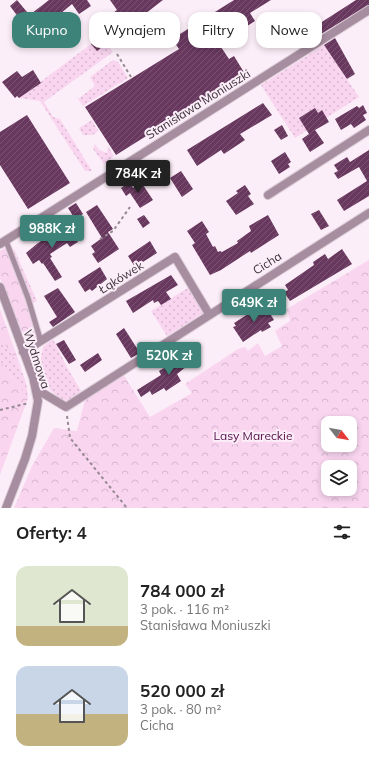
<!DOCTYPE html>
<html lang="pl">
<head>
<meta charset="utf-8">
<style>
	body { margin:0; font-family:Mulish,sans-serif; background:#f2f2f2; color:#222; height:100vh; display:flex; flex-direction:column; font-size:15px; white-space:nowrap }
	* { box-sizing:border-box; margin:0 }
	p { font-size:13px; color:#767676 }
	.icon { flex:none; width:22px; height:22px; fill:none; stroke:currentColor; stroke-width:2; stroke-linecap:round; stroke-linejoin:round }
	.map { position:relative; height:508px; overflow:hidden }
	.side { display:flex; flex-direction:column; background:#fff; flex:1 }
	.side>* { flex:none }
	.top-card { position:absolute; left:12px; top:12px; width:345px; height:36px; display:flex; gap:8px }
	.needle { width:26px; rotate:121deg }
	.tools { position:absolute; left:321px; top:416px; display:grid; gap:8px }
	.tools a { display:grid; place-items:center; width:36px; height:36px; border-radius:8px; background:#fff; box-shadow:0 2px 6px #0003; font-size:20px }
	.price { position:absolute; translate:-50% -34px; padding:0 9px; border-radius:4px; background:#3d8379; color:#fff; font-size:13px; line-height:26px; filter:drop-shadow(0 1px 2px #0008) }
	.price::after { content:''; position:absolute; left:50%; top:24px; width:12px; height:9px; margin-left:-6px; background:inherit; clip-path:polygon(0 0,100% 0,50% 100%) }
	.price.selected { background:#222; color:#fff }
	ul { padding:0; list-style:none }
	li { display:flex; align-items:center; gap:12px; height:100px; padding:0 16px }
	li span { display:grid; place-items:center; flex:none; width:112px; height:80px; border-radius:12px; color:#555 }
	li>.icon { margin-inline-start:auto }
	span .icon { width:48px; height:48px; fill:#fffc; stroke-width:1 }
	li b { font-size:17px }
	h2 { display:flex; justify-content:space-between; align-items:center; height:48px; padding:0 16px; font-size:17px }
	.chip { padding:0 14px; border-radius:12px; background:#fff; box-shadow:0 2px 6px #0003; font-size:14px; line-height:36px }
	.chip.selected { background:#3d8379; color:#fff }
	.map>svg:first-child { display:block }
</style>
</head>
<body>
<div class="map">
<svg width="369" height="508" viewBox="0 0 369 508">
	<defs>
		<pattern id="grass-dots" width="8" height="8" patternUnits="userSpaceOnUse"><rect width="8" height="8" fill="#f9d5f0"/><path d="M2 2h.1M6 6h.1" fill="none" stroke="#d6b7cf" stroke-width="1.8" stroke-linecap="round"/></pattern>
		<pattern id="forest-crowns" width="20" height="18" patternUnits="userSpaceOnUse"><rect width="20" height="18" fill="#f9d5f0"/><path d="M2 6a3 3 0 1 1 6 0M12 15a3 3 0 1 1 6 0" fill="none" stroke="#d6b7cf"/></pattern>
		<pattern id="building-hatch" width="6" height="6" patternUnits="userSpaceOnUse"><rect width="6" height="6" fill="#68385f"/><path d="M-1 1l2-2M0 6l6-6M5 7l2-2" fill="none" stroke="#7b5373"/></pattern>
	</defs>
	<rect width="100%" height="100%" fill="#fceef8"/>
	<path fill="url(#grass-dots)" d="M 91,44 L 106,44 L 113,52 L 44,102 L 53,117 L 60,119 L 92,171 L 85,171 L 40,101 L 19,98 Z
		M 324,45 L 359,97 L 295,138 L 261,85 Z
		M 113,60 L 118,62 L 128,78 L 83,106 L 78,99 L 95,86 L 90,77 Z
		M 92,120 L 98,131 L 93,135 L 83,135 L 79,128 Z
		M 95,144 L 99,150 L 107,153 L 108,146 L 114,156 L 104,164 L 93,149 Z
		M 14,249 L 37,301 L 32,304 L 13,252 Z
		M 189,287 L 205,312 L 167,336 L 151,311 Z
		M 0,337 C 13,356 28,374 28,398 L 0,361 Z
		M 53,339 L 67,367 L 81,391 L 68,401 L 61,400 C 38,378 37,378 43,347 Z"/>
	<path fill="url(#forest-crowns)" fill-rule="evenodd" d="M 6,247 L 26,298 L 36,337 L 27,340 L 18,325 L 0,278 L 0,251 Z
		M 369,260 L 369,508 L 14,508 L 32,466 L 54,428 L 77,431 L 85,400 L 123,374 L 150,417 L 192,393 L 185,384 L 238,349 L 245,347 L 248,351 L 258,343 L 265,356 L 282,346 L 275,331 L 290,321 L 287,309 ZM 328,423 L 350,423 L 350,445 L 328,445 ZM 328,467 L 350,467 L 350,489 L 328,489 Z
		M 0,309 L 22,370 L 0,337 Z
		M 0,361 L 28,398 L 0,475 Z"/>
	<path fill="url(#building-hatch)" d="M 17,0 L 27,12 L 19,18 L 10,6 Z
		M 49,0 L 87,0 L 91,6 L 79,14 L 72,4 L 55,18 L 57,20 L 48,26 L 50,29 L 41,35 L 27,17 Z
		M 110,0 L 163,0 L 97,51 L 91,44 L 98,39 L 91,29 L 117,10 Z
		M 234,0 L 271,0 L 250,13 L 255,21 L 219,44 L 229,59 L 234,56 L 245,74 L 116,155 L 85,107 L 179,49 L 172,39 Z
		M 356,0 L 369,0 L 369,5 L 303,45 L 297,34 L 310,26 L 311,29 Z
		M 335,38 L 355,74 L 347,79 L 324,45 Z
		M 33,70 L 41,83 L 19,98 L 17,96 L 15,98 L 2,82 L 17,71 L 22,77 Z
		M 263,103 L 272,115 L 240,134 L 245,140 L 224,154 L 221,150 L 197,166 L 187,150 Z
		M 363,105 L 367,113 L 363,115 L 366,120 L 354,128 L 351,124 L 341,130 L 335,119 L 357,106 L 359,108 Z
		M 315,108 L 318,113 L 322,110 L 329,122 L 315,130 L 324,143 L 310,152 L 302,139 L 309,134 L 299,118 Z
		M 27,115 L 70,183 L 28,209 L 0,165 L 0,132 Z
		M 282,125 L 288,136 L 281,140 L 274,130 Z
		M 369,150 L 369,196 L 344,211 L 337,200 L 367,181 L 359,167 L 338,179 L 334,173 L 338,171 L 334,165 L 347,157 L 350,162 Z
		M 285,152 L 291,162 L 288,164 L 290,167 L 279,174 L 271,161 Z
		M 155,162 L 165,176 L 152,185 L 142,171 Z
		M 181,171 L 193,189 L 182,197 L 170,178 Z
		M 130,182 L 133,188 L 141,182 L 153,200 L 140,208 L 130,193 L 126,196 L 121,188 Z
		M 245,185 L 251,194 L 248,196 L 254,204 L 236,215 L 226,201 L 238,193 L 236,191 Z
		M 76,203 L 83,214 L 75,219 L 68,208 Z
		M 97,205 L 113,229 L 108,232 L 119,249 L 98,263 L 92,254 L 95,252 L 91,246 L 102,238 L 86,212 Z
		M 319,210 L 329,226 L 321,230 L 311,214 Z
		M 144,215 L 150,223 L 143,228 L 137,219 Z
		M 268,215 L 279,235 L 251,253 L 250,251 L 221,270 L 210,275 L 192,245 L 195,243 L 187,231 L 202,221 L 209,232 L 206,234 L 213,247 L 215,246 L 218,252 L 220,251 L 222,252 L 238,243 L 237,241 L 251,231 L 249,226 Z
		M 67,224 L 78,242 L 70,247 L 67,243 L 50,254 L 52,257 L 50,258 L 62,277 L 55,281 L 43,263 L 42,264 L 39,260 L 33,264 L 26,253 L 38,243 Z
		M 150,241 L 157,253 L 135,267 L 128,256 Z
		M 342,249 L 352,264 L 290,301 L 284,292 L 288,290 L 285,285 L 314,265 L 313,262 L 325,254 L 328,259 Z
		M 100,267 L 107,279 L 92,291 L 90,289 L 85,292 L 78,281 Z
		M 171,275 L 178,285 L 166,292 L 171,299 L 161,305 L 158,301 L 154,303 L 153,300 L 133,313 L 126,301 Z
		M 58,288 L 75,312 L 53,327 L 49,322 L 57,317 L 44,296 Z
		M 264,304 L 274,320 L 268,323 L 271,327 L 262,332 L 261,330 L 243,342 L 233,327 L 236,326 L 234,323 Z
		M 124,328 L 140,353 L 131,358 L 116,334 Z
		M 64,340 L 76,360 L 69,364 L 56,344 Z
		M 196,349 L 200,356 L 177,374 L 181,381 L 166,391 L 164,388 L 152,395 L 150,391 L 141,397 L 137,390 L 161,375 L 159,371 L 166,367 L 167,368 Z
		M 98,353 L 102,360 L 85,372 L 80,365 Z"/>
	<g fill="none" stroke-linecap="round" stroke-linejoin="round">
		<g stroke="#daccd6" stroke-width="7">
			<path id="lane" d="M 6,241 L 28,298 L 41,342"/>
		</g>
		<g stroke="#daccd6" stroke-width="10">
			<path id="street" d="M 268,195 L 369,130
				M 0,244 L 369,10
				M 0,287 L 33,377 L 38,401 L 32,436 L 25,459 L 6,508
				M 23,352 L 175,257 L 209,314
				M 36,389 L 66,407 L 369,213"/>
		</g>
		<path stroke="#968992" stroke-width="2" stroke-dasharray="3 3" stroke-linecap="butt" d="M 117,54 L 131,77
			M 51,233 L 63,217
			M 100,239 L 113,231 L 130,207
			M 0,410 L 29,403
			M 67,416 L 70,438 L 127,508"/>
		<use href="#lane" stroke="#a68d9f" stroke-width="5"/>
		<use href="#street" stroke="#a68d9f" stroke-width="8"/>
	</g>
	<g text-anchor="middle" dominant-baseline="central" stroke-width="4" stroke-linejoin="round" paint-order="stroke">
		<g font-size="12" fill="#3e313a" stroke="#fceef8">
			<text transform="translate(198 104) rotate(-32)">Stanisława Moniuszki</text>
			<text transform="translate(267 263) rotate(-32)">Cicha</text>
			<text transform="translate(121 277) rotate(-32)">Łąkówek</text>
			<text transform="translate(37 359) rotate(72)">Wydmowa</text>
		</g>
		<g font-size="12" fill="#510f47" stroke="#fceef8">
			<text x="253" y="435">Lasy Mareckie</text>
		</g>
	</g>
</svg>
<div class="tools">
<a><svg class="needle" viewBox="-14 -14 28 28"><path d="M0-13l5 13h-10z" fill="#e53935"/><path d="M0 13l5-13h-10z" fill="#767676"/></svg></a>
<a><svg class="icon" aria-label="layers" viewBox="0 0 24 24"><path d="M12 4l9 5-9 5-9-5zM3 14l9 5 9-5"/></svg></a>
</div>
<b class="price selected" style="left:138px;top:194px">784K zł</b>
<b class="price" style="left:52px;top:249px">988K zł</b>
<b class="price" style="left:254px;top:323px">649K zł</b>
<b class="price" style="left:169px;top:376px">520K zł</b>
<div class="top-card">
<a class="chip selected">Kupno</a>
<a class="chip">Wynajem</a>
<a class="chip">Filtry</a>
<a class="chip">Nowe</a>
</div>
</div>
<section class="side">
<h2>Oferty: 4<svg class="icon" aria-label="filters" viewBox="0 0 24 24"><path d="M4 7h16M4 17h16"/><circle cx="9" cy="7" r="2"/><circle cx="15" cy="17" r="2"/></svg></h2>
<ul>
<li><span style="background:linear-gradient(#dfe7d0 75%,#c2b280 0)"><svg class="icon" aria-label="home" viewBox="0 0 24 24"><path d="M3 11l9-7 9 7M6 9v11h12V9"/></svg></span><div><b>784 000 zł</b><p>3 pok. · 116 m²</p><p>Stanisława Moniuszki</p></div></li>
<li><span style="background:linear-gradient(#c9d6e8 60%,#c2b280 0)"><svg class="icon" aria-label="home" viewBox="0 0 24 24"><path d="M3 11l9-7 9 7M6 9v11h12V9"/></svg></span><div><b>520 000 zł</b><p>3 pok. · 80 m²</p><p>Cicha</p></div></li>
</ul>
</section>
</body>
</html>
